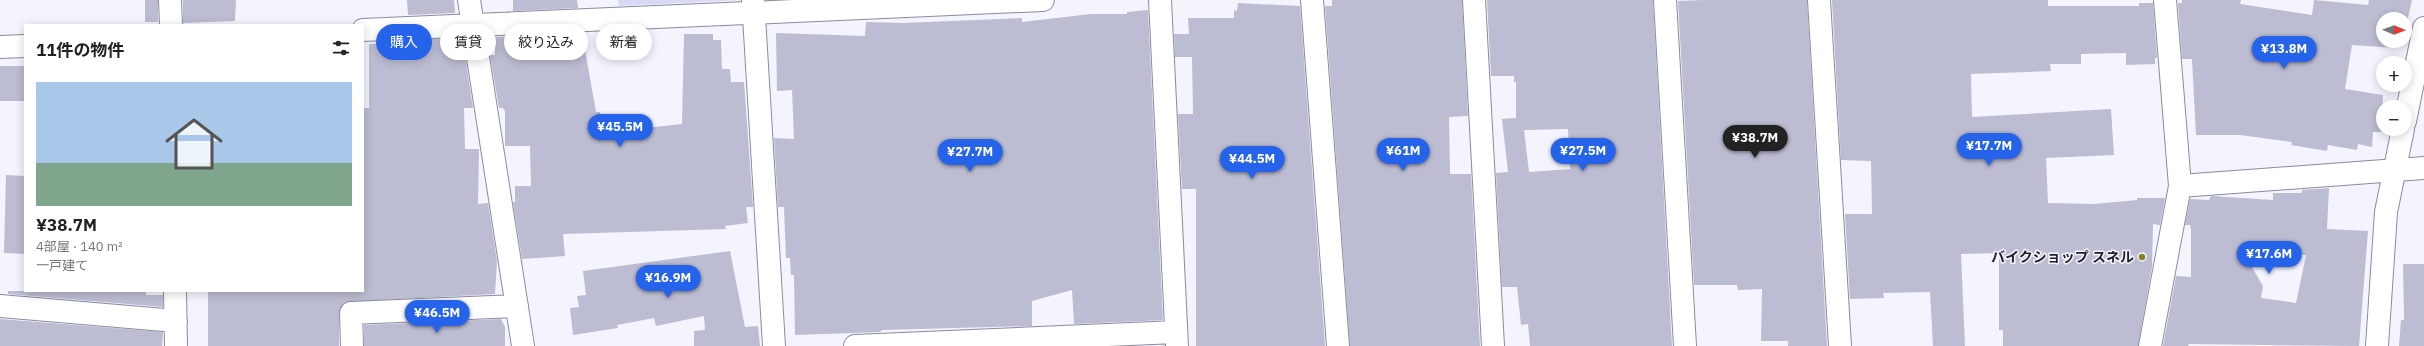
<!DOCTYPE html>
<html lang="ja">
<head>
<meta charset="utf-8">
<style>
	body { margin:0; font-family:"IBM Plex Sans","Noto Sans JP",sans-serif; background:#f6f6f6; color:#222; height:100vh; display:flex; flex-direction:column; font-size:15px; white-space:nowrap }
	* { box-sizing:border-box; margin:0 }
	p { font-size:13px; color:#767676 }
	.icon { flex:none; width:22px; height:22px; fill:none; stroke:currentColor; stroke-width:2; stroke-linecap:round; stroke-linejoin:round }
	.map { position:relative; flex:1; overflow:hidden }
	.drawer { position:absolute; left:24px; top:24px; width:340px; height:268px; display:flex; flex-direction:column; background:#fff; border-radius:0px; box-shadow:0 2px 10px #0003 }
	.drawer>* { flex:none }
	.banner { position:absolute; left:376px; top:24px; width:380px; height:36px; display:flex; gap:8px }
	.needle { width:26px; rotate:91deg }
	.fabs { position:absolute; left:2376px; top:12px; display:grid; gap:8px }
	.fabs a { display:grid; place-items:center; width:36px; height:36px; border-radius:50%; background:#fff; box-shadow:0 2px 10px #0003; font-size:20px }
	.price { position:absolute; translate:-50% -34px; padding:0 9px; border-radius:14px; background:#2563eb; color:#fff; font-size:13px; line-height:26px; filter:drop-shadow(0 1px 2px #0008) }
	.price::after { content:''; position:absolute; left:50%; top:24px; width:12px; height:9px; margin-left:-6px; background:inherit; clip-path:polygon(0 0,100% 0,50% 100%) }
	.price.on { background:#222; color:#fff }
	ul { padding:0; list-style:none }
	li { display:grid; align-content:center; gap:8px; height:212px; padding:0 12px }
	li+li { border-top:1px solid #e0e0e0 }
	li span { display:grid; place-items:center; height:124px; border-radius:0px; color:#555 }
	li>.icon { margin-inline-start:auto }
	span .icon { width:72px; height:72px; fill:#fffc; stroke-width:1 }
	li b { font-size:17px }
	h2 { display:flex; justify-content:space-between; align-items:center; height:48px; padding:0 12px; font-size:17px }
	.chip { padding:0 14px; border-radius:18px; background:#fff; box-shadow:0 2px 10px #0003; font-size:14px; line-height:36px }
	.chip.on { background:#2563eb; color:#fff }
	.map>svg:first-child { display:block }
</style>
</head>
<body>
<div class="map">
<svg width="2424" height="346" viewBox="0 0 2424 346">
	<rect width="100%" height="100%" fill="#f4f4fe"/>
	<path fill="#d8d9f5" d="M 618,0 L 743,0 L 619,6 Z"/>
	<path fill="#bcbcd3" fill-rule="evenodd" d="M 145,0 L 158,0 L 158,22 L 145,22 Z
		M 183,0 L 236,0 L 235,21 L 183,23 Z
		M 407,0 L 454,0 L 455,13 L 408,15 Z
		M 513,0 L 577,0 L 578,8 L 513,11 Z
		M 1332,0 L 1462,0 L 1468,116 L 1449,117 L 1450,174 L 1471,174 L 1480,346 L 1350,346 L 1325,6 L 1332,6 Z
		M 1487,0 L 1653,0 L 1672,346 L 1530,346 L 1528,324 L 1521,325 L 1517,287 L 1502,287 L 1496,173 L 1508,172 L 1502,119 L 1516,118 L 1516,82 L 1514,82 L 1514,76 L 1491,76 ZM 1568,129 L 1570,169 L 1529,172 L 1524,130 Z
		M 1703,0 L 1807,0 L 1827,346 L 1788,346 L 1788,341 L 1761,341 L 1762,289 L 1738,290 L 1737,285 L 1694,285 L 1678,1 Z
		M 1832,0 L 2048,0 L 2048,6 L 2139,6 L 2139,3 L 2153,3 L 2157,58 L 2155,58 L 2155,64 L 2126,65 L 2126,53 L 2081,54 L 2081,64 L 2050,64 L 2051,71 L 1971,74 L 1972,117 L 2111,109 L 2114,155 L 2046,158 L 2048,203 L 2094,204 L 2137,200 L 2137,198 L 2165,198 L 2160,225 L 2153,224 L 2152,267 L 2138,346 L 2003,346 L 2003,330 L 1999,330 L 1999,253 L 1961,254 L 1965,346 L 1933,346 L 1930,292 L 1883,293 L 1884,298 L 1850,299 L 1845,214 L 1872,214 L 1871,161 L 1841,160 Z
		M 2182,0 L 2241,0 L 2240,4 L 2312,15 L 2314,0 L 2368,5 L 2369,0 L 2412,0 L 2405,31 L 2405,19 L 2383,19 L 2383,41 L 2397,41 L 2396,48 L 2352,45 L 2345,89 L 2383,95 L 2381,132 L 2373,132 L 2372,147 L 2358,144 L 2357,150 L 2328,145 L 2327,151 L 2291,145 L 2292,142 L 2240,135 L 2196,135 L 2192,59 L 2182,59 L 2178,3 L 2182,3 Z
		M 1238,3 L 1300,6 L 1325,346 L 1196,346 L 1196,189 L 1182,189 L 1178,114 L 1193,114 L 1192,57 L 1175,57 L 1174,34 L 1189,34 L 1188,18 L 1234,18 L 1234,10 L 1237,11 Z
		M 1148,10 L 1163,320 L 1074,324 L 1072,290 L 1032,301 L 1032,326 L 882,330 L 880,332 L 795,335 L 794,275 L 791,275 L 790,258 L 786,258 L 784,207 L 778,207 L 774,138 L 794,139 L 792,90 L 777,91 L 776,33 L 865,36 L 866,22 L 903,23 L 1022,18 L 1022,22 L 1091,14 L 1127,14 L 1127,12 Z
		M 582,33 L 596,112 L 600,112 L 601,133 L 682,124 L 684,34 L 713,34 L 713,40 L 721,40 L 722,69 L 730,69 L 731,82 L 744,82 L 753,207 L 746,207 L 748,223 L 725,226 L 726,229 L 563,234 L 565,256 L 522,259 L 513,202 L 515,202 L 515,186 L 531,186 L 530,146 L 505,146 L 505,111 L 503,108 L 499,108 L 490,55 L 495,55 L 495,37 Z
		M 456,38 L 457,55 L 465,55 L 473,108 L 464,108 L 465,149 L 479,149 L 478,204 L 488,203 L 497,261 L 495,294 L 345,302 L 339,313 L 339,346 L 208,346 L 208,291 L 363,291 L 363,108 L 369,108 L 369,44 L 411,44 L 411,40 Z
		M 0,66 L 24,66 L 24,101 L 0,101 Z
		M 6,175 L 25,176 L 25,254 L 4,253 Z
		M 2329,188 L 2327,229 L 2368,231 L 2359,346 L 2189,344 L 2188,346 L 2163,346 L 2176,276 L 2191,277 L 2191,230 L 2190,225 L 2185,225 L 2190,199 L 2209,200 L 2211,196 L 2273,200 L 2273,193 L 2302,193 L 2302,190 ZM 2243,252 L 2306,255 L 2296,303 L 2261,298 L 2263,286 Z
		M 730,251 L 745,327 L 758,326 L 760,346 L 694,346 L 694,331 L 705,330 L 704,316 L 656,326 L 654,318 L 617,325 L 618,328 L 573,335 L 570,308 L 579,307 L 577,296 L 586,295 L 583,271 Z
		M 2403,264 L 2424,264 L 2424,346 L 2399,346 L 2401,320 L 2404,320 Z
		M 8,291 L 146,291 L 146,295 L 163,295 L 163,307 L 8,294 Z
		M 0,319 L 163,332 L 162,346 L 0,346 Z
		M 501,319 L 505,327 L 505,346 L 364,346 L 364,325 Z"/>
	<g fill="none" stroke-linecap="round" stroke-linejoin="round">
		<g stroke="#8a8aa0" stroke-width="24">
			<path id="minor" d="M 170,0 L 171,25
				M 469,0 L 523,346
				M 753,0 L 774,346
				M 1160,0 L 1177,346
				M 1312,0 L 1338,346
				M 1474,0 L 1493,346
				M 1665,0 L 1685,346
				M 1819,0 L 1840,346
				M 175,291 L 176,346
				M 0,306 L 176,321
				M 352,346 L 351,313 L 517,306
				M 855,346 L 1176,332
				M 2150,346 L 2180,186 L 2165,0"/>
		</g>
		<g stroke="#8a8aa0" stroke-width="24">
			<path id="tertiary" d="M 363,30 L 1043,0
				M 0,47 L 25,46
				M 2405,121 L 2424,28
				M 2180,186 L 2424,168
				M 2377,346 L 2386,212 L 2403,129"/>
		</g>
		<use href="#minor" stroke="#fff" stroke-width="22"/>
		<use href="#tertiary" stroke="#fff" stroke-width="22"/>
	</g>
	<circle fill="#878128" stroke="#f4f4fe" stroke-width="1.5" cx="2142" cy="257" r="4"/>
	<g text-anchor="middle" dominant-baseline="central" stroke-width="3" stroke-linejoin="round" paint-order="stroke">
		<g font-size="14" font-weight="bold" fill="#1f1f28" stroke="#f4f4fe" text-anchor="end">
			<text x="2134" y="257">バイクショップ スネル</text>
		</g>
	</g>
</svg>
<div class="fabs">
<a><svg class="needle" viewBox="-14 -14 28 28"><path d="M0-13l5 13h-10z" fill="#e53935"/><path d="M0 13l5-13h-10z" fill="#767676"/></svg></a>
<a>+</a>
<a>−</a>
</div>
<b class="price" style="left:2284px;top:70px">¥13.8M</b>
<b class="price" style="left:620px;top:148px">¥45.5M</b>
<b class="price on" style="left:1755px;top:159px">¥38.7M</b>
<b class="price" style="left:1989px;top:167px">¥17.7M</b>
<b class="price" style="left:1403px;top:172px">¥61M</b>
<b class="price" style="left:1583px;top:172px">¥27.5M</b>
<b class="price" style="left:970px;top:173px">¥27.7M</b>
<b class="price" style="left:1252px;top:180px">¥44.5M</b>
<b class="price" style="left:2269px;top:275px">¥17.6M</b>
<b class="price" style="left:668px;top:299px">¥16.9M</b>
<b class="price" style="left:437px;top:334px">¥46.5M</b>
<div class="banner">
<a class="chip on">購入</a>
<a class="chip">賃貸</a>
<a class="chip">絞り込み</a>
<a class="chip">新着</a>
</div>
<section class="drawer">
<h2>11件の物件<svg class="icon" aria-label="filters" viewBox="0 0 24 24"><path d="M4 7h16M4 17h16"/><circle cx="9" cy="7" r="2"/><circle cx="15" cy="17" r="2"/></svg></h2>
<ul>
<li><span style="background:linear-gradient(#a9c7e8 65%,#7fa58c 0)"><svg class="icon" aria-label="home" viewBox="0 0 24 24"><path d="M3 11l9-7 9 7M6 9v11h12V9"/></svg></span><div><b>¥38.7M</b><p>4部屋 · 140 m²</p><p>一戸建て</p></div></li>
</ul>
</section>
</div>
</body>
</html>
